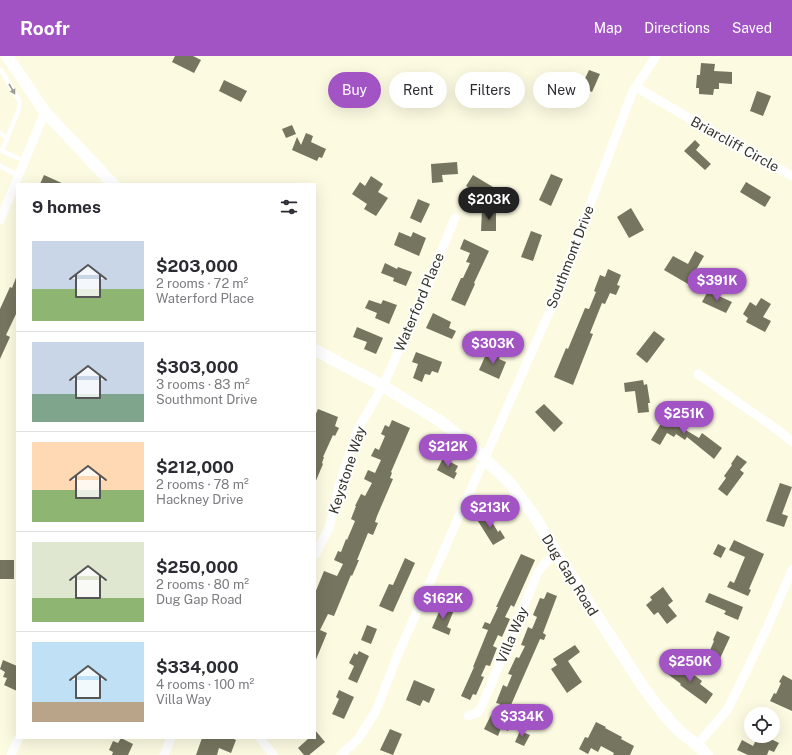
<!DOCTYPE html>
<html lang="en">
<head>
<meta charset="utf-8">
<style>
	body { margin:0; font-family:"Public Sans",sans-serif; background:#f2f2f3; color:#2b2b33; height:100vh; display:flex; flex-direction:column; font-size:15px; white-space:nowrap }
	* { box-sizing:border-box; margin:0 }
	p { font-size:13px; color:#7c7c81 }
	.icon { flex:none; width:22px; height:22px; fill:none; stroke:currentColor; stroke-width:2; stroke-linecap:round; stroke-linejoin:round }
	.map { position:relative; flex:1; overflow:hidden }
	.drawer { position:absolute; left:16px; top:127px; width:300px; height:556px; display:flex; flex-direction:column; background:#fff; border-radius:0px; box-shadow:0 4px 16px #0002 }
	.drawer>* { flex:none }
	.top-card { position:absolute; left:328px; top:16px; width:380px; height:36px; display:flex; gap:8px }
	.buttons { position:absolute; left:744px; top:651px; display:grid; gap:8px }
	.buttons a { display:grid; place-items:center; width:36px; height:36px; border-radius:50%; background:#fff; box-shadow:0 4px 16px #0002; font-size:20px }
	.price { position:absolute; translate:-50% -34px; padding:0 9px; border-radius:14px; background:#a254c5; color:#fff; font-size:13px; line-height:26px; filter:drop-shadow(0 1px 2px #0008) }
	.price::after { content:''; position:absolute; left:50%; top:24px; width:12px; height:9px; margin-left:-6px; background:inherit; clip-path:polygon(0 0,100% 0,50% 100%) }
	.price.active { background:#222; color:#fff }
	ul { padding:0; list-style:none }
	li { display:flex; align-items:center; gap:12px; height:100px; padding:0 16px }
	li+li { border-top:1px solid #e1e1e2 }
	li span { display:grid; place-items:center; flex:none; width:112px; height:80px; border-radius:0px; color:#555 }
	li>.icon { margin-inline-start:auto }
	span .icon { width:48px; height:48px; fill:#fffc; stroke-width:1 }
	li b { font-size:17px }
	h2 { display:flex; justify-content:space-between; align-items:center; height:48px; padding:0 16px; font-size:17px }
	.tag { padding:0 14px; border-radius:18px; background:#fff; box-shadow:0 4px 16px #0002; font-size:14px; line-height:36px }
	.tag.active { background:#a254c5; color:#fff }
	header { display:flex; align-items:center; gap:24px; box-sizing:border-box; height:56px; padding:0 20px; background:#a254c5; color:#fff }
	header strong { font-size:19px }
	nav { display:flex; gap:22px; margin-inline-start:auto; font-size:14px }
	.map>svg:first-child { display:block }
</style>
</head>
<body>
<header>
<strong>Roofr</strong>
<nav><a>Map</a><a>Directions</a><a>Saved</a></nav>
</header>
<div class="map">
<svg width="792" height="699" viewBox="0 0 792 699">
	<rect width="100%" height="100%" fill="#fcfae1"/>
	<path fill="#76755f" d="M 175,0 L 193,0 L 201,4 L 194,17 L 172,6 Z
		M 701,7 L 715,8 L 714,15 L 732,16 L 732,28 L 719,27 L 719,33 L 714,33 L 713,39 L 699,38 L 699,32 L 696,32 L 697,19 L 700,19 Z
		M 589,14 L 600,18 L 592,36 L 581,31 Z
		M 224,24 L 247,35 L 241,46 L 219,35 Z
		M 757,35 L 771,40 L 763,60 L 750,55 Z
		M 292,69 L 296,78 L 286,82 L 282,73 Z
		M 306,77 L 313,80 L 311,86 L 326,93 L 322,102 L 319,101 L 317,105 L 292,94 L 297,81 L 301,89 Z
		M 695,84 L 700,89 L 696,94 L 711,108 L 705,114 L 684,95 Z
		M 457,106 L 458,118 L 442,119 L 443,126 L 432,127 L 431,108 Z
		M 551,118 L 563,123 L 551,150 L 539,144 Z
		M 44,119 L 64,128 L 40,128 Z
		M 473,119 L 493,131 L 486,143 L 466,130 Z
		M 371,120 L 383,128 L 378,136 L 388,142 L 376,160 L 364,153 L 367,148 L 352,138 L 360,126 L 365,130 Z
		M 746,126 L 771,141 L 765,151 L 740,136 Z
		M 418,143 L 430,148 L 421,167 L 410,162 Z
		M 631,152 L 644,174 L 629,182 L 617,161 Z
		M 482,154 L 496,154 L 496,175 L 481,175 Z
		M 531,175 L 542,179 L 533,205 L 521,201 Z
		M 399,176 L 411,181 L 413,176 L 426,182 L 419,200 L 394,189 Z
		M 464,183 L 489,195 L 474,227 L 475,228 L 465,250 L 451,244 L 461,222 L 463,222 L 470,207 L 466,206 L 470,197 L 460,193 Z
		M 695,195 L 704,200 L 688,228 L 664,214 L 673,200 L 688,208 Z
		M 385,207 L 397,213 L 398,211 L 412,216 L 406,230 L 393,225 L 394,222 L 381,217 Z
		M 608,213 L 621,219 L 617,229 L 620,230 L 616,239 L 610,237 L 605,248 L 602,247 L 590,277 L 593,278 L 573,329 L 554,321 L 566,292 L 568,293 L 585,252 L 589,253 L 596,236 L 594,235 L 600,219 L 605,221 Z
		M 17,219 L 17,256 L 6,279 L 10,281 L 0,303 L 0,253 L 10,231 L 12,232 Z
		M 708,235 L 732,246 L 726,257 L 702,246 Z
		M 761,242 L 771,248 L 763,261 L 771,265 L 765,276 L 746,266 L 748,262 L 743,258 L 750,246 L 756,250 Z
		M 369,244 L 381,248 L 383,244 L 397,249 L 389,268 L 375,262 L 377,257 L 365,252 Z
		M 433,257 L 451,266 L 449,272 L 456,275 L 452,283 L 426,272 Z
		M 357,271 L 383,282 L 376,298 L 364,293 L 367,286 L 353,281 Z
		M 654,275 L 665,283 L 647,307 L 636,298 Z
		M 488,294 L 500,299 L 499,303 L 506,306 L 499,323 L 479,314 Z
		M 416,296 L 442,306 L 438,317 L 432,315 L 430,319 L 425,318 L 422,326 L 413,322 L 418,308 L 412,306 Z
		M 643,324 L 644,329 L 647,328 L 650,347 L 648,347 L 649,356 L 638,357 L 635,335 L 625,336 L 624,327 Z
		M 544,348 L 563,367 L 554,376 L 535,356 Z
		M 318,353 L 338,361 L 335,370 L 339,372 L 335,380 L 333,379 L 323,401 L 324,401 L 322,407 L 323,408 L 315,427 L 315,360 Z
		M 668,356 L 682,365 L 679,370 L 699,382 L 702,377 L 722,392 L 714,403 L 687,381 L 685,384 L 676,378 L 674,381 L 667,377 L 660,389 L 651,384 Z
		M 392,364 L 410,372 L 391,416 L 392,417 L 390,422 L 393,423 L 377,460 L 375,466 L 378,467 L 373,479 L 368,477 L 357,504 L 359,504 L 352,520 L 351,519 L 334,560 L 328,558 L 320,574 L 327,577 L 315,606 L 315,537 L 324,515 L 337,520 L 343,508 L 334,504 L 338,495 L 341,496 L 346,483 L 347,484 L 355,465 L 351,463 L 356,450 L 355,450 L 361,438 L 365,440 L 372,427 L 364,423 L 368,414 L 375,417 L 381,404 L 371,400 L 375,392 L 379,394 L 385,380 L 381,378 L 385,369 L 389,371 Z
		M 737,399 L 747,406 L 740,414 L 744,417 L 727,440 L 718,433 L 726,422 L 724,420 L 732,409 L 731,408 Z
		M 443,402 L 458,410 L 455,416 L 457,417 L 454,423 L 437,414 Z
		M 780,427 L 792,431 L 782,458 L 788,460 L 784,471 L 766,465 Z
		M 486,456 L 498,476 L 500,474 L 505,482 L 493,489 L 476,462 Z
		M 734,484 L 764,498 L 749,533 L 751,534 L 748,540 L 727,531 L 730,525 L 734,527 L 745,501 L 729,494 Z
		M 718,488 L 726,492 L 721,502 L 713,498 Z
		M 521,498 L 535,504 L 514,551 L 511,549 L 505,561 L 510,563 L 502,581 L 498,579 L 493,590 L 497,592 L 490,610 L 486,609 L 481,620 L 484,621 L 476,639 L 473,638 L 470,644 L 461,640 L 474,611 L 473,611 L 488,574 L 482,572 L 485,566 L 490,568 L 498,551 L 496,551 Z
		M 405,502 L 415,507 L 393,556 L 379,550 L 389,528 L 393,529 Z
		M 0,504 L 14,504 L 14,523 L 0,523 Z
		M 663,531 L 673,545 L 668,549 L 677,560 L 667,568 L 658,556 L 654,559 L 646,549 L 652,544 L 650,541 Z
		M 547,536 L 557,540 L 543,577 L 546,579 L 544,584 L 540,583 L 507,658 L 505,664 L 511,667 L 508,675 L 501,672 L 498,680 L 484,673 L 491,659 L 494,661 L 500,648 L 496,647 L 503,629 L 507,631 L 512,619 L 508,618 L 516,601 L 519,602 L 525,590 L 521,589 L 528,571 L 532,573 L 537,561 L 533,559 L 540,542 L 544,543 Z
		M 709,537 L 743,551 L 738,564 L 724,558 L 726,555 L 705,546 Z
		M 442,549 L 454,554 L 447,571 L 451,573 L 449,579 L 432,572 Z
		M 367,569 L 377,573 L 371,588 L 361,584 Z
		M 717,575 L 730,581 L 716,611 L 705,606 L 714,585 L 713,584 Z
		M 575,589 L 580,596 L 568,605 L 582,626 L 567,637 L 551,613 L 557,609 L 553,603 Z
		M 359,595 L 369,600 L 357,627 L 348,623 L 354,610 L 349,607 L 354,597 L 357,599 Z
		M 3,604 L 17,610 L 17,635 L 4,629 L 7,622 L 3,621 L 5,616 L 0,613 Z
		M 672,607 L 687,619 L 690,616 L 702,625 L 700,628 L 713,638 L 706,648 L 680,629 L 681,628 L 665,616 Z
		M 783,619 L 792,624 L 792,655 L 770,645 L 774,637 L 776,638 L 781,627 L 779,626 Z
		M 414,624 L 435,633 L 429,647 L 423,644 L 420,650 L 406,644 Z
		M 339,634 L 354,641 L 344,663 L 332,658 L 339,643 L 336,641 Z
		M 596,666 L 606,671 L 605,672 L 622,681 L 621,683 L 634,690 L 630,699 L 613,699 L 614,697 L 601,690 L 598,696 L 591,692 L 588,698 L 579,693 L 585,681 L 588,682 Z
		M 390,673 L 402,678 L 393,699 L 380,694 Z
		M 315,674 L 325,686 L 309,699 L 304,699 L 298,692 L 309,682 L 315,682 Z
		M 520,675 L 530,679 L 524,690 L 515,686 Z
		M 758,680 L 770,680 L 769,682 L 779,687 L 774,696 L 769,694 L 767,699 L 748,699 L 737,694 L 742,684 L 753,690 Z
		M 121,682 L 133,688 L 128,699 L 112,699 L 113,696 L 109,694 L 113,685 L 118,687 Z
		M 202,682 L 232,682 L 236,684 L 231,697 L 219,692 L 217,699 L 196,699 Z"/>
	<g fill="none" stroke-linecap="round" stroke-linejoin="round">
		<path stroke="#fff" stroke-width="4.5" d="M 1,14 L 20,46 L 19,53 L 2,95
			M 0,77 L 7,82
			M 0,94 L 25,105
			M 0,110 L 19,120"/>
		<path stroke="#fff" stroke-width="9" d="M 636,31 L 718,79 L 792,120
			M 0,164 L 45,56
			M 698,318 L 779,375 L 792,386
			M 315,499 L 329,472 L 339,430 L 352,391 L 359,371 L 383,330 L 417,254 L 455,162
			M 468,660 L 479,656 L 484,645 L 538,516 L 545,507 L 556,498
			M 260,682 L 273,699
			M 697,689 L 728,653 L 767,572 L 792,514
			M 11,699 L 19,682
			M 164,699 L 171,682
			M 341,699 L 358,683 L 376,655 L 396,603 L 552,250 L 632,37 L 656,0"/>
		<path stroke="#fff" stroke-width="12" d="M 7,0 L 45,56 L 113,128
			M 315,294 L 383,330 L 440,365 L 468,387 L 509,426 L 533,458 L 560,503 L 644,632 L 659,652 L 677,673 L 697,689 L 707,699"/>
	</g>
	<defs><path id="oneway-solid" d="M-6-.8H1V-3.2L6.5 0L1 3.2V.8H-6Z"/></defs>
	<use fill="#9a9a95" href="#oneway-solid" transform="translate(12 33) rotate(60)"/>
	<g text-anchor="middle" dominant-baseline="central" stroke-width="4" stroke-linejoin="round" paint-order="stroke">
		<g font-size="14" fill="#35342b" stroke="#fff">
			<text transform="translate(735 88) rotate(29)">Briarcliff Circle</text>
			<text transform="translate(570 201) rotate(-69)">Southmont Drive</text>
			<text transform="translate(419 246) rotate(-67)">Waterford Place</text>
			<text transform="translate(347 414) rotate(-72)">Keystone Way</text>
			<text transform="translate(570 519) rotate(58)">Dug Gap Road</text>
			<text transform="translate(512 579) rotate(-67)">Villa Way</text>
		</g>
	</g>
</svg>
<div class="buttons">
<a><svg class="icon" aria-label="locate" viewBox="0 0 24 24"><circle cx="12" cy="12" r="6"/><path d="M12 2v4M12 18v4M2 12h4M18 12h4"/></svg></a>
</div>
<b class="price active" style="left:489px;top:165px">$203K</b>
<b class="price" style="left:717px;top:246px">$391K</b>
<b class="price" style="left:493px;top:309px">$303K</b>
<b class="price" style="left:684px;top:379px">$251K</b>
<b class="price" style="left:448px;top:412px">$212K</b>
<b class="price" style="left:490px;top:473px">$213K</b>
<b class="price" style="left:443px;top:564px">$162K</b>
<b class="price" style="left:690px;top:627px">$250K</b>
<b class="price" style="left:522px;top:682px">$334K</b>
<div class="top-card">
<a class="tag active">Buy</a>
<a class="tag">Rent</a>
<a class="tag">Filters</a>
<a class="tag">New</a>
</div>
<section class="drawer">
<h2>9 homes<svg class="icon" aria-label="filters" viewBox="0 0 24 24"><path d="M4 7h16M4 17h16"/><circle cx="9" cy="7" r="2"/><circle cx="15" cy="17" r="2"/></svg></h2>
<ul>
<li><span style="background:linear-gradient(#c9d6e8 60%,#8fb573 0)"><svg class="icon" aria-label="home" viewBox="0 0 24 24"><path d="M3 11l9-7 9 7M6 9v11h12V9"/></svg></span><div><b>$203,000</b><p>2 rooms · 72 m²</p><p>Waterford Place</p></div></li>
<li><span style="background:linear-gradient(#c9d6e8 65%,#7fa58c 0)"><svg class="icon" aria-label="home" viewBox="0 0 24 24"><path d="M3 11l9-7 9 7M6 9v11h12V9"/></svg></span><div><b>$303,000</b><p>3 rooms · 83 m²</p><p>Southmont Drive</p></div></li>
<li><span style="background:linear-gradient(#ffd9b3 60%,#8fb573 0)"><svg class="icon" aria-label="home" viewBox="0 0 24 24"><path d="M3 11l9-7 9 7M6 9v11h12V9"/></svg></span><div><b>$212,000</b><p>2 rooms · 78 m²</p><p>Hackney Drive</p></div></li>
<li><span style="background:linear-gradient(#dfe7d0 70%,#8fb573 0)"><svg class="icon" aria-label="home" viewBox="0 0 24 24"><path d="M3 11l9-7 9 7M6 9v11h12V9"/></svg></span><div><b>$250,000</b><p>2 rooms · 80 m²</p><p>Dug Gap Road</p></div></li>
<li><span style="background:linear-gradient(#bfe0f5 75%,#b9a48a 0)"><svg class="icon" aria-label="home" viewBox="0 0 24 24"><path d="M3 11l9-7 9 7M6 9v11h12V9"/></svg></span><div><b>$334,000</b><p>4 rooms · 100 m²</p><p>Villa Way</p></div></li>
</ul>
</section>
</div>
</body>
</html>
